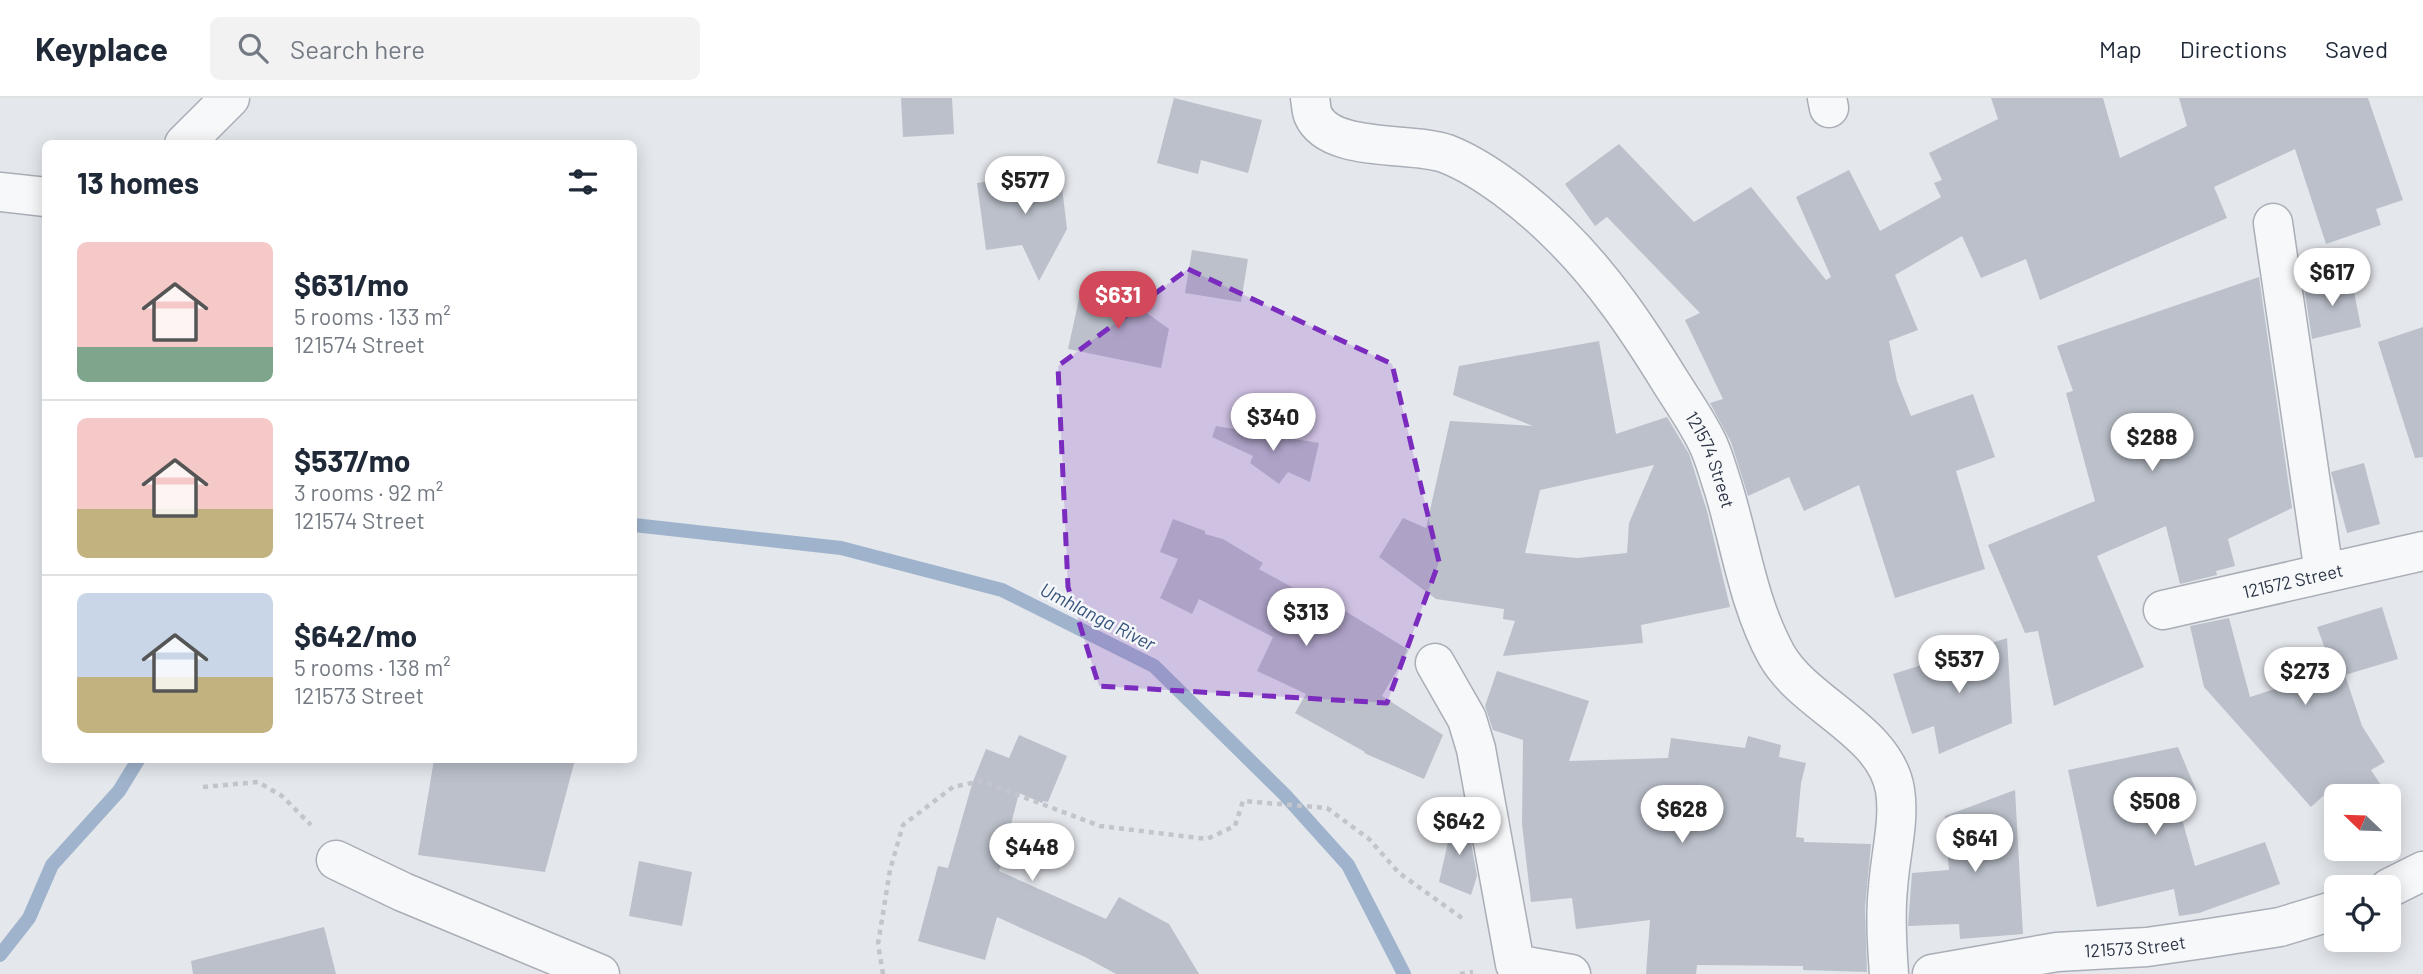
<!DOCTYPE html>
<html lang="en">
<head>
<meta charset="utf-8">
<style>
	body { margin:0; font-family:Barlow,sans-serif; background:#f2f2f3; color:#1f2937; height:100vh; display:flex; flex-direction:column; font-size:26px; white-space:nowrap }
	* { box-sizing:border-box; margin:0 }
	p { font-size:23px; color:#747a83 }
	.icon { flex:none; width:38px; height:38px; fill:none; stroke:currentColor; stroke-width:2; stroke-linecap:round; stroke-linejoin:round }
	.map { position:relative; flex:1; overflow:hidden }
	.drawer { position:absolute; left:42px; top:42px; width:595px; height:623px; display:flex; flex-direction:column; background:#fff; border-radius:10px; box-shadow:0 4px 18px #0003 }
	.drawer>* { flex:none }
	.needle { width:46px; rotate:293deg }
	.fabs { position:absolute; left:2324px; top:686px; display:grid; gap:14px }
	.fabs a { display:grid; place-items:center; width:77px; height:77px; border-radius:10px; background:#fff; box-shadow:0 4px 18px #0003; font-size:35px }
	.price { position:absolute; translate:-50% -60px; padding:0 16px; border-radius:24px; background:#fff; color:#222; font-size:23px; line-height:46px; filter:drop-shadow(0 2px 4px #0008) }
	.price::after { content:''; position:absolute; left:50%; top:42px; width:21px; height:16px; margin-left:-10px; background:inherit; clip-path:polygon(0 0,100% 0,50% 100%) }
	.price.on { background:#d1495b; color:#fff }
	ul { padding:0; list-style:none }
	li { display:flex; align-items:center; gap:21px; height:175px; padding:0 35px }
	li+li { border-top:2px solid #e0e1e3 }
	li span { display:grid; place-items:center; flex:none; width:196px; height:140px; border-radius:10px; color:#555 }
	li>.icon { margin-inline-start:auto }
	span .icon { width:84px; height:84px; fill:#fffc; stroke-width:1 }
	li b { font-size:30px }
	h2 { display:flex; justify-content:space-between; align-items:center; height:84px; padding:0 35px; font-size:30px }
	header { display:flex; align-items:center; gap:42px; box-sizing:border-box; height:98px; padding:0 35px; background:#fff; border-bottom:2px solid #e0e1e3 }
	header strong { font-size:33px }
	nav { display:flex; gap:38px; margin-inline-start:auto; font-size:24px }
	.search { width:490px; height:63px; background:#f2f2f3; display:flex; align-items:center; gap:18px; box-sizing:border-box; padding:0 24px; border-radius:10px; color:#747a83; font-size:26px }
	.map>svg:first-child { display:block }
</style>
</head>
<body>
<header>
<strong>Keyplace</strong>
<div class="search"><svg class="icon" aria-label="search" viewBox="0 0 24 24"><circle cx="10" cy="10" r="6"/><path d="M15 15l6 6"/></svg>Search here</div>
<nav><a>Map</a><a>Directions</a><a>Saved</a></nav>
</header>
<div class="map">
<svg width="2423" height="876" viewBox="0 0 2423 876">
	<rect width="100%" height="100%" fill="#e4e7ec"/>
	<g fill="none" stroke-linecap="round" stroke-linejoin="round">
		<path stroke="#9fb4cc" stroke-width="14" d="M 634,427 L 841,450 L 1002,492 L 1154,568 L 1285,697 L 1348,767 L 1404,876
			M 0,857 L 29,820 L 52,767 L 119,693 L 138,662"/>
	</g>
	<path fill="#bbc0ca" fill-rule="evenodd" d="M 901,0 L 952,0 L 954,36 L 903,39 Z
		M 1174,0 L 1262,22 L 1248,75 L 1201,62 L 1198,76 L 1157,65 Z
		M 1991,0 L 2103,0 L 2120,60 L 2187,28 L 2179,0 L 2368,0 L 2403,102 L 2376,111 L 2381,127 L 2326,146 L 2295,51 L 2214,89 L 2227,120 L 2040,202 L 2026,161 L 1981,180 L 1962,138 L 1895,177 L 1918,232 L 1889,243 L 1897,283 L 1911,318 L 1973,296 L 1995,359 L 1956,373 L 1985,471 L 1895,500 L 1859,387 L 1804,413 L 1789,379 L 1748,398 L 1731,344 L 1710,305 L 1723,301 L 1685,222 L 1700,215 L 1607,119 L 1595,128 L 1565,86 L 1619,46 L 1694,124 L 1751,89 L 1826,182 L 1831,179 L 1796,99 L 1849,72 L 1880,133 L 1941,99 L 1934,85 L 1942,82 L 1929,55 L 1998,21 Z
		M 1060,73 L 1067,131 L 1039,183 L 1022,147 L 986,152 L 977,85 Z
		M 1192,152 L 1248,161 L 1241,204 L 1185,195 Z
		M 2259,179 L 2292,410 L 2228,441 L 2235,468 L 2216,473 L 2217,477 L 2180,486 L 2166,428 L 2097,458 L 2144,569 L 2054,608 L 2038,533 L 2025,535 L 1988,447 L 2095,403 L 2066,295 L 2073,293 L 2057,248 Z
		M 2351,179 L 2361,229 L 2312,241 L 2304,189 Z
		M 1081,192 L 1129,202 L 1169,231 L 1161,270 L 1068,251 Z
		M 2423,229 L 2423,359 L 2415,360 L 2378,244 Z
		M 1599,243 L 1616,336 L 1667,319 L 1689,356 L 1707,413 L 1730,509 L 1641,527 L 1643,545 L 1503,558 L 1515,523 L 1503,521 L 1504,511 L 1436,501 L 1379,459 L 1403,420 L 1426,430 L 1450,323 L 1533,328 L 1453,297 L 1459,268 ZM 1654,367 L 1629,425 L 1627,455 L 1577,460 L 1525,455 L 1540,392 Z
		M 1216,328 L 1319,345 L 1310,384 L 1288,374 L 1279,386 L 1250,365 L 1253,358 L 1212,339 Z
		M 2364,365 L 2380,426 L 2347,435 L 2331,374 Z
		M 1173,421 L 1205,433 L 1205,436 L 1223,441 L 1263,465 L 1259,471 L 1342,517 L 1345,513 L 1409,552 L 1382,598 L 1443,637 L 1424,681 L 1364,655 L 1365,654 L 1295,615 L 1306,596 L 1257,573 L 1273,539 L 1199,501 L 1192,516 L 1160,500 L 1178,461 L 1160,454 Z
		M 2382,509 L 2398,561 L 2345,577 L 2362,628 L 2385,664 L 2371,672 L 2388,698 L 2323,698 L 2311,709 L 2204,589 L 2190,528 L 2229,520 L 2250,599 L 2333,572 L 2317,529 Z
		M 2007,540 L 2012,625 L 1939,656 L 1934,628 L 1912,636 L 1893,576 Z
		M 1497,573 L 1589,603 L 1569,663 L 1668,660 L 1671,640 L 1745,650 L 1748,638 L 1781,647 L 1779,659 L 1806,665 L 1801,685 L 1796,739 L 1804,740 L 1804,744 L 1871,746 L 1865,810 L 1867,874 L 1803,872 L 1803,868 L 1697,867 L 1696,876 L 1646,876 L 1650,822 L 1576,831 L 1572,800 L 1531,804 L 1522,726 L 1523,642 L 1493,632 L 1485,608 Z
		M 1019,637 L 1067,658 L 1048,704 L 1043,703 L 1042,705 L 1019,695 L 999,773 L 1106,821 L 1119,799 L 1169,826 L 1199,876 L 1116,876 L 1085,859 L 997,819 L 985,862 L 918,843 L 938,768 L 948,770 L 972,686 L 986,651 L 1009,660 Z
		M 2178,649 L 2196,692 L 2176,699 L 2195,768 L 2265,744 L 2280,786 L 2199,815 L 2179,818 L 2174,791 L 2097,809 L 2068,672 Z
		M 434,662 L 575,662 L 545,774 L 418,757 Z
		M 2015,692 L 2023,836 L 1960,841 L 1959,826 L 1908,828 L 1912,775 L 1949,772 L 1945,718 Z
		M 1455,713 L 1466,716 L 1477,778 L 1471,797 L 1439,784 Z
		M 639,763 L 692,774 L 682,828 L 629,818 Z
		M 324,829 L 336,876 L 193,876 L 191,863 Z"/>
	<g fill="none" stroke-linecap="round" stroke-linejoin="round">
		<g stroke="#a9aeb7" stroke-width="41">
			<g id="street">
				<path id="s1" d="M 1310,0 C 1311,5 1311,12 1313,17 C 1330,56 1413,43 1447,56 C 1485,71 1530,107 1559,136 C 1603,179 1638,231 1670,283 C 1682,302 1696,322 1706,342 C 1713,355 1717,371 1722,386 C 1740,442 1747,503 1776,556 C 1804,607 1885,632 1895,692 C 1900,723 1890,758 1888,790 C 1885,818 1887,848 1889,876"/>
				<path d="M 1827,0 L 1829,10"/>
				<path d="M 184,46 L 230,0"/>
				<path d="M 0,94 L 46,99"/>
				<path d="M 2273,125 L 2324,475"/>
				<path id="s2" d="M 2163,512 L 2423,453"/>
				<path d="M 1435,565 L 1467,621 L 1476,651 L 1515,866 L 1571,876"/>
				<path d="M 336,762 L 403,794 L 600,876"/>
				<path d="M 2389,790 L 2423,773"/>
				<path id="s3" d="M 1932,876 L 2057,854 L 2147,849 L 2210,840 L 2280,829 L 2336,812"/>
			</g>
		</g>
		<path stroke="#c2c5cb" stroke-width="4.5" stroke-dasharray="5 5" stroke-linecap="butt" d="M 203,689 L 258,684 L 282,698 L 311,727
			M 883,876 L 878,846 L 890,772 L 903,727 L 953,689 L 981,683 L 1100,728 L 1207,741 L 1235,728 L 1243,703 L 1327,710 L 1369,741 L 1399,775 L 1462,820
			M 1460,876 L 1473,874"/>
		<use href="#street" stroke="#f7f8fa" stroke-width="38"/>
	</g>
	<path fill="#7b2cbf" fill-opacity="0.2" stroke="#7b2cbf" stroke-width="5" stroke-dasharray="14 9" stroke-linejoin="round" d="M 1188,171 L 1392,266 L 1439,464 L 1387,605 L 1099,588 L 1068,489 L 1058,268 Z"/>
	<g text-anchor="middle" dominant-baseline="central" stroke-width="5" stroke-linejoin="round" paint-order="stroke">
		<g font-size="18" fill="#2b3445" stroke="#f4f6f9">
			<text stroke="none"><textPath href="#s1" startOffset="574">121574 Street</textPath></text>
			<text stroke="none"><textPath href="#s2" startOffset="133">121572 Street</textPath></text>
			<text stroke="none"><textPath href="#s3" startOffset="205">121573 Street</textPath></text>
		</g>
		<g font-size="19" font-style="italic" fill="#34527a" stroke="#f4f6f9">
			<text transform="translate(1098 518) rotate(27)">Umhlanga River</text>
		</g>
	</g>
</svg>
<div class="fabs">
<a><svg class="needle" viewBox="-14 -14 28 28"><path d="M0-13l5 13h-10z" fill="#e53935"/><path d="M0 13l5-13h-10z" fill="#747a83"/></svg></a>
<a><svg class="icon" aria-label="locate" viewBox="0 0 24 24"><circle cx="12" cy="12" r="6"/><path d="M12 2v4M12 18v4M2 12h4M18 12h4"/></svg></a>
</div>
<b class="price" style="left:1025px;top:118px">$577</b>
<b class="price" style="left:2332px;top:210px">$617</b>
<b class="price on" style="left:1118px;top:233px">$631</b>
<b class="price" style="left:1273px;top:355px">$340</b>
<b class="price" style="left:2152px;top:375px">$288</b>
<b class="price" style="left:1306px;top:550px">$313</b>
<b class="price" style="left:1959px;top:597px">$537</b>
<b class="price" style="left:2305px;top:609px">$273</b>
<b class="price" style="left:2155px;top:739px">$508</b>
<b class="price" style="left:1682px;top:747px">$628</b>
<b class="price" style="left:1459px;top:759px">$642</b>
<b class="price" style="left:1975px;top:776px">$641</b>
<b class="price" style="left:1032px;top:785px">$448</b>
<section class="drawer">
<h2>13 homes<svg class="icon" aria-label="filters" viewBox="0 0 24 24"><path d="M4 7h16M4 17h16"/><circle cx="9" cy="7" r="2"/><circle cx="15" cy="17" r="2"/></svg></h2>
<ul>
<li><span style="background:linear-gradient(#f6c9c9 75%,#7fa58c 0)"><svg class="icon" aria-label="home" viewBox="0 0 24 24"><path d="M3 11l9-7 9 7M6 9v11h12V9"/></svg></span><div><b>$631/mo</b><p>5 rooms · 133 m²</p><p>121574 Street</p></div></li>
<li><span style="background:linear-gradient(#f6c9c9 65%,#c2b280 0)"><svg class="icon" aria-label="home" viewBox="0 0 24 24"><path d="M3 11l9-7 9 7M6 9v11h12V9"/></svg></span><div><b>$537/mo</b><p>3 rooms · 92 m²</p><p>121574 Street</p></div></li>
<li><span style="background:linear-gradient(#c9d6e8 60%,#c2b280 0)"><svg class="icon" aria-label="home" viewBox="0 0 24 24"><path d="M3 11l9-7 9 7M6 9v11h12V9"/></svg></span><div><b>$642/mo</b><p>5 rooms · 138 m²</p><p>121573 Street</p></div></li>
</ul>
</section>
</div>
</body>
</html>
